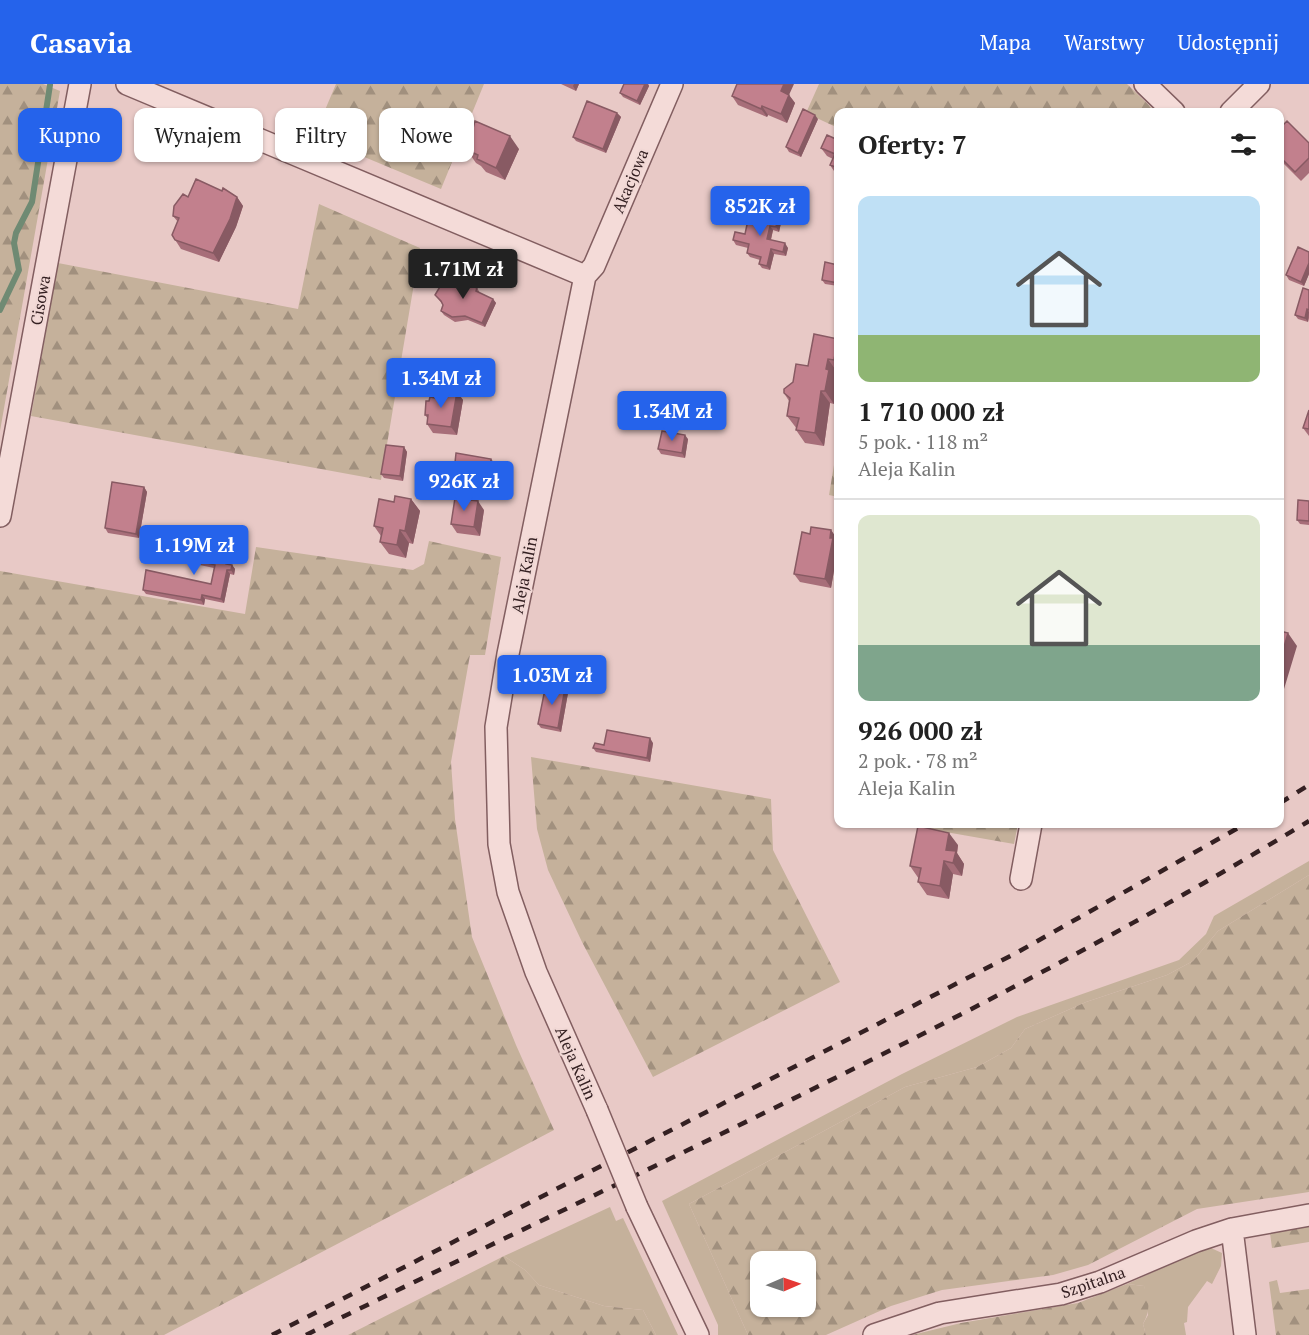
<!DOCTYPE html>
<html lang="pl">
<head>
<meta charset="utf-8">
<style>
	body { margin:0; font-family:"PT Serif",serif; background:#f2f2f2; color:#222; height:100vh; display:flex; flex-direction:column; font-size:22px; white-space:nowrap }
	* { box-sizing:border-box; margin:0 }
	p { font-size:20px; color:#767676 }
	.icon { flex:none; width:33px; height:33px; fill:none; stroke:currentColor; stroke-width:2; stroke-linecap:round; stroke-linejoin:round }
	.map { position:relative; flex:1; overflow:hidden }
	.side { position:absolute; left:834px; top:24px; width:450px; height:720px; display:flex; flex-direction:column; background:#fff; border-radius:12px; box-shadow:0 2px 4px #0004 }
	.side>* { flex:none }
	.banner { position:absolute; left:18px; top:24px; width:570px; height:54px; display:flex; gap:12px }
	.needle { width:39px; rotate:88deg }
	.buttons { position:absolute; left:750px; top:1167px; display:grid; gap:12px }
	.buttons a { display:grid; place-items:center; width:66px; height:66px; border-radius:12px; background:#fff; box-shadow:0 2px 4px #0004; font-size:30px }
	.price { position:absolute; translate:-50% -51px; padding:0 14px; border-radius:6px; background:#2563eb; color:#fff; font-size:20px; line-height:39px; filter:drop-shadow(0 2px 3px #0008) }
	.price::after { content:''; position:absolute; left:50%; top:36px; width:18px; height:14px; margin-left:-9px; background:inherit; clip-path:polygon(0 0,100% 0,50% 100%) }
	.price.active { background:#222; color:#fff }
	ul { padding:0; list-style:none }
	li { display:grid; align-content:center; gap:12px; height:318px; padding:0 24px }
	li+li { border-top:2px solid #e0e0e0 }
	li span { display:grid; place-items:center; height:186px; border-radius:12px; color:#555 }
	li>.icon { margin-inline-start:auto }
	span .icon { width:108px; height:108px; fill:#fffc; stroke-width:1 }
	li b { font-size:26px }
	h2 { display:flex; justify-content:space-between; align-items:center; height:72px; padding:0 24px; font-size:26px }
	.tag { padding:0 21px; border-radius:12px; background:#fff; box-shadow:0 2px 4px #0004; font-size:21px; line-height:54px }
	.tag.active { background:#2563eb; color:#fff }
	header { display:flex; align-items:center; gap:36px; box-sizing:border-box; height:84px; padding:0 30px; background:#2563eb; color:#fff }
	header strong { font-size:28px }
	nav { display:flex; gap:33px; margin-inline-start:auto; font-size:21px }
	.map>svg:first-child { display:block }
</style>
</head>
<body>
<header>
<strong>Casavia</strong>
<nav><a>Mapa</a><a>Warstwy</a><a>Udostępnij</a></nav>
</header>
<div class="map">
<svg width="1309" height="1251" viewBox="0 0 1309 1251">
	<defs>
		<pattern id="forest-firs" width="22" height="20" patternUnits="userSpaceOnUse" patternTransform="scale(1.5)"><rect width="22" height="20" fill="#c5b19b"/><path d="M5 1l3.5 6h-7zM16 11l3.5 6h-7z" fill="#a1907e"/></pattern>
	</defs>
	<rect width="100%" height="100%" fill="#e8c9c6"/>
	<path fill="#c5b19b" d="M 1309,777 L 1309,791 L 1218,847 L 1193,877 L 1167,891 L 1086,918 L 1025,945 L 1011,964 L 977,983 L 905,1003 L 689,1120 L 748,1251 L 718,1251 L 718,1241 L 662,1117 L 902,990 L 1017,933 L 1179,876 L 1206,850 L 1214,832 Z
		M 610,1123 L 616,1137 L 623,1134 L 678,1251 L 656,1251 L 643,1226 L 604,1222 L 539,1201 L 525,1186 L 504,1172 Z
		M 1211,1164 L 1222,1169 L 1221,1182 L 1212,1200 L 1207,1197 L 1188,1223 L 1187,1238 L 1184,1239 L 1186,1251 L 1146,1251 L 1143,1240 L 1148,1231 L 1144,1202 L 1127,1200 L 1203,1165 Z"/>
	<path fill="url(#forest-firs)" fill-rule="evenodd" d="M 0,0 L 43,0 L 60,7 L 0,347 Z
		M 336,0 L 484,0 L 441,105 L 314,52 Z
		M 819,0 L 1127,0 L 1156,28 L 838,28 L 838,44 L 806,29 Z
		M 319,120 L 420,164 L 381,396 L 31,332 L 58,179 L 298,225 Z
		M 838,357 L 838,413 L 829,411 Z
		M 429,457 L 501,473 L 485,571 L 470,571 L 451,678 L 455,735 L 472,853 L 516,961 L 554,1046 L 164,1251 L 0,1251 L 0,487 L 245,530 L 256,463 L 413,486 L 424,480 Z
		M 531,673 L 771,715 L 773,766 L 840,898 L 653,993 L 582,858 L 548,786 L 537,745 Z
		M 900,740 L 1018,740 L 1014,760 Z
		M 1309,791 L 1309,1108 L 1197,1125 L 1088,1181 L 1053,1191 L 942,1206 L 891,1222 L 826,1251 L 748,1251 L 689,1120 L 905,1003 L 977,983 L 1011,964 L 1025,945 L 1086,918 L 1167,891 L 1193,877 L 1218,847 ZM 760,1178 L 806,1178 L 806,1222 L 760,1222 Z
		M 1309,1142 L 1309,1158 L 1272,1164 L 1270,1149 Z
		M 504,1172 L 525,1186 L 539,1201 L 604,1222 L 643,1226 L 656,1251 L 348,1251 Z
		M 1277,1196 L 1280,1209 L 1309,1205 L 1309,1251 L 1276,1251 L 1269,1198 Z
		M 1127,1200 L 1144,1202 C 1149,1217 1151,1226 1143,1240 L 1146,1251 L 912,1251 L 961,1239 L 1078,1219 Z"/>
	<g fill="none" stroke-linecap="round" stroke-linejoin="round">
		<path stroke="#6f8a73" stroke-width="6" d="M 0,226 L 19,186 L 14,159 L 16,149 L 32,118 L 50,1"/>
		<g stroke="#825e60" stroke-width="24">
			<path id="street" d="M 127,0 L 585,192
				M 1145,0 L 1174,28
				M 1231,28 L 1259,0
				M 585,192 L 508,570 L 496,643 L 499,760 L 508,808 L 536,888 L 597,1026
				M 585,192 L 594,182 L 672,0
				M 0,432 L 80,0
				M 1021,795 L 1031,740
				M 637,1123 L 698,1251
				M 1232,1145 L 1245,1251
				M 874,1251 L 940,1229 L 1061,1210 L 1100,1198 L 1196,1157 L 1232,1145 L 1309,1131"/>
		</g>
		<use href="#street" stroke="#f4dbd8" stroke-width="21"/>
		<path stroke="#342022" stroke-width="4.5" stroke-dasharray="10 10" stroke-linecap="butt" d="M 1280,719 L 1309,701
			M 272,1251 L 1018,868 L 1245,740
			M 306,1251 C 642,1085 988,932 1309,737"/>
		<g stroke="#825e60" stroke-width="24" stroke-linecap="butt">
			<path id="street-bridge" d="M 597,1026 L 637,1123"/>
		</g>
		<use href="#street-bridge" stroke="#f4dbd8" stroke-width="21"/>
	</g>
	<path fill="#a76e79" d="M 561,0 L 579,0 L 576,7 Z
		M 624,0 L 648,0 L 649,2 L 640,21 L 623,13 L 620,9 Z
		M 789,11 L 795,19 L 787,39 L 768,31 L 767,33 L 738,21 L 732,12 Z
		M 617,29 L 621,33 L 606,69 L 576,57 L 573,53 Z
		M 818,35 L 801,73 L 789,68 L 786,63 Z
		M 1280,44 L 1309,59 L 1309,89 L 1301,97 L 1280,76 Z
		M 838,56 L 838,91 L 836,90 L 830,81 L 833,75 L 827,72 L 821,64 Z
		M 519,65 L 505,96 L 486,88 L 481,82 L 476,79 L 467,66 Z
		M 188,113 L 237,113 L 243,122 L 236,143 L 219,178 L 181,165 L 172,151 L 178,138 L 173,132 Z
		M 770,128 L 769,133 L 781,139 L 779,148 L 773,146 L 771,156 L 788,164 L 786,172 L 774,170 L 770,186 L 762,184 L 759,180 L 760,176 L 750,173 L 747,169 L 748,164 L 736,161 L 733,156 L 745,150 L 756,138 Z
		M 1309,168 L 1309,190 L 1304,202 L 1289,196 L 1286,191 Z
		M 838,181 L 838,202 L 825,200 L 822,196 Z
		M 477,204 L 480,209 L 493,215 L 496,219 L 485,243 L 468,236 L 455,238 L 444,231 L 441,227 L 443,221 L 435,211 Z
		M 1309,206 L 1309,234 L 1308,238 L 1298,235 L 1295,231 Z
		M 838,255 L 838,288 L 837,288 L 836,294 L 838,298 L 834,320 L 830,319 L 824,362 L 805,359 L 796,346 L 797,345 L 787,332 L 789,317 L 784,309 L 793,298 L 808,282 Z
		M 457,308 L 463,316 L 457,351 L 433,349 L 427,340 L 428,335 L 425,331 L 429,317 L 441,315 Z
		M 1309,326 L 1309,352 L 1303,344 Z
		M 688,355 L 685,374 L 661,370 L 658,365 Z
		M 404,363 L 407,368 L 403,397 L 384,394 L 381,390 Z
		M 491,375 L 494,379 L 491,397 L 457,392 L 454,388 Z
		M 144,403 L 147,408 L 139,454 L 108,449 L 105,444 Z
		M 411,415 L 420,427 L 413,460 L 409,459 L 406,474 L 389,470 L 380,458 L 381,452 L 374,442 L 394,418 Z
		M 1309,417 L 1309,441 L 1300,440 L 1297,436 Z
		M 484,426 L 480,452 L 457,449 L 451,440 Z
		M 831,446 L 837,455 L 836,459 L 838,463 L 831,504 L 800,498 L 794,490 L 810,450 Z
		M 229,464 L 232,469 L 230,480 L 232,481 L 235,485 L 234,491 L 230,490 L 224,519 L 205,515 L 204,521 L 146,510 L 143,506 L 211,500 L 214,484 L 195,480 L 192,475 Z
		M 568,609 L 561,648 L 541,644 L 538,640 Z
		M 653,659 L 650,678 L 596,668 L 593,664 L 604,661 Z
		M 958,761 L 957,769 L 964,780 L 962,792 L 953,790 L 949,815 L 927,811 L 918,798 L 919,795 L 910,782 Z"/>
	<path fill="#885a63" d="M 574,0 L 579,0 L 576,7 L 573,2 Z
		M 645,0 L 648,0 L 649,2 L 640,21 L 637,17 Z
		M 784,0 L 794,0 L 789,11 L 795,19 L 787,39 L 781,30 L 781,7 Z
		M 762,22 L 768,31 L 767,33 L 761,25 Z
		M 617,29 L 621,33 L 606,69 L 603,65 Z
		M 815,31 L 818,35 L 801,73 L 798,69 Z
		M 510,52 L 519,65 L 505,96 L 496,84 Z
		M 237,113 L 243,122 L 236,143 L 219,178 L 213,169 Z
		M 767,124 L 770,128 L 768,136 L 765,132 Z
		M 778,135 L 781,139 L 779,148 L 776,143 Z
		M 770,142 L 773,146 L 770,159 L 767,155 Z
		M 785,159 L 788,164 L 786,172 L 783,168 Z
		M 771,165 L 774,170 L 770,186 L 767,182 Z
		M 1309,179 L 1309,190 L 1304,202 L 1301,198 Z
		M 493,215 L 496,219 L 485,243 L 482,239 Z
		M 1307,225 L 1309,228 L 1308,238 L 1305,234 Z
		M 838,255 L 838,283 L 834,276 Z
		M 828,275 L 837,288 L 836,294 L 838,298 L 834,320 L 825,307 L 826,285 Z
		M 821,307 L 830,319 L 824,362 L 815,349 Z
		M 457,308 L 463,316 L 457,351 L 451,343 Z
		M 685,351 L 688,355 L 685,374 L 682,369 Z
		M 404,363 L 407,368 L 403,397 L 400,392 Z
		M 491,375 L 494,379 L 491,397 L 488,393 Z
		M 144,403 L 147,408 L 139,454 L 136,450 Z
		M 411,415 L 420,427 L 413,460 L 405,447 Z
		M 478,417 L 484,426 L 480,452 L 474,443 Z
		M 400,446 L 409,459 L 406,474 L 397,461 Z
		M 831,446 L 837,455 L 836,459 L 838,463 L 831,504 L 825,495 Z
		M 229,464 L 232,469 L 229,484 L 226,480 Z
		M 232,481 L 235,485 L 234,491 L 231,486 Z
		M 227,486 L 230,490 L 224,519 L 221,515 Z
		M 202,511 L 205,515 L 204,521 L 201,516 Z
		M 1288,549 L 1297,562 L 1284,605 L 1280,599 L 1280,577 Z
		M 565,604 L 568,609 L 561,648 L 558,644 Z
		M 650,654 L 653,659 L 650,678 L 647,674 Z
		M 949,749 L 958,761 L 957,769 L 964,780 L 962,792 L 953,779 L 946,766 Z
		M 944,777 L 953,790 L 949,815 L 940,802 Z"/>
	<path fill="#c2808d" stroke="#885a63" stroke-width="1.5" d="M 624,0 L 645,0 L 637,17 L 620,9 Z
		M 737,0 L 784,0 L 781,7 L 789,11 L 781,30 L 762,22 L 761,25 L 732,12 Z
		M 587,17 L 617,29 L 603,65 L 573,53 Z
		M 803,25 L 815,31 L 798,69 L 786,63 Z
		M 475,37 L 510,52 L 496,84 L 477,75 L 478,71 L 467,66 Z
		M 1287,37 L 1309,59 L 1309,74 L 1295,88 L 1280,73 L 1280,44 Z
		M 827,51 L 838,56 L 838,84 L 830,81 L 835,70 L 821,64 Z
		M 196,95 L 222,107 L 223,104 L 237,113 L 230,135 L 213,169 L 175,156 L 172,151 L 179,134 L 173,132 L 174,122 L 183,110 L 188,113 Z
		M 759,122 L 767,124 L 765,132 L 778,135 L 776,143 L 770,142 L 767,155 L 785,159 L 783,168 L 771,165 L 767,182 L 759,180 L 761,173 L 747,169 L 749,160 L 733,156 L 735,148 L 745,150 L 748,136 L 756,138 Z
		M 1298,163 L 1309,168 L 1309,179 L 1301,198 L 1286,191 Z
		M 825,178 L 838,181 L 838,199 L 822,196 Z
		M 447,191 L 477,204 L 476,207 L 493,215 L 482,239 L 465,232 L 452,233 L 441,227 L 443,221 L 441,217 L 435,211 Z
		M 1303,204 L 1309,206 L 1309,226 L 1307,225 L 1305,234 L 1295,231 Z
		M 814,250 L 838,255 L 834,276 L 828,275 L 826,285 L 829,286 L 825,307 L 821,307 L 815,349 L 796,346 L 799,334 L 787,332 L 790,314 L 784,309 L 784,305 L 793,298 L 796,280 L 808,282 Z
		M 442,306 L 457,308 L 451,343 L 427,340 L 428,331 L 425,331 L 426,317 L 429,317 L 430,313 L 441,315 Z
		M 1309,326 L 1309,345 L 1303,344 Z
		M 662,347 L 685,351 L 682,369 L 658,365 Z
		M 386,361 L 404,363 L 400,392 L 381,390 Z
		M 456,369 L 491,375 L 488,393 L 454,388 Z
		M 112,398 L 144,403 L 136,450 L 105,444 Z
		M 395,412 L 411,415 L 405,447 L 400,446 L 397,461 L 380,458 L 383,444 L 374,442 L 379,415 L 394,418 Z
		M 455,414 L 478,417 L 474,443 L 451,440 Z
		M 1298,416 L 1309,417 L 1309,437 L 1297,436 Z
		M 811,443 L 831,446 L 830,454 L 833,454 L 825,495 L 794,490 L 802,448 L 810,450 Z
		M 195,458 L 229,464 L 226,480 L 232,481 L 231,486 L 227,486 L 221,515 L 202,511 L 201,516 L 143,506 L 146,486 L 211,500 L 215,481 L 192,475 Z
		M 1280,547 L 1288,549 L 1280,577 Z
		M 546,600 L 565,604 L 558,644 L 538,640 Z
		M 607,646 L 650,654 L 647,674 L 593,664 L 595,659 L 604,661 Z
		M 918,742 L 949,749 L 946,766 L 956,767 L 953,779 L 944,777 L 940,802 L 918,798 L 921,784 L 910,782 Z"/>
	<g text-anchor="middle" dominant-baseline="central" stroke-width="4.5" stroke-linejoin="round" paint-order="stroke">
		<g font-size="16" fill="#342022" stroke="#f1d8d5">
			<text transform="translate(630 97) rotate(-67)">Akacjowa</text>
			<text transform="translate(40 216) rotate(-80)">Cisowa</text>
			<text transform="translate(524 491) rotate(-79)">Aleja Kalin</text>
			<text transform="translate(576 979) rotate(66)">Aleja Kalin</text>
			<text transform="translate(1093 1198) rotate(-19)">Szpitalna</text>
		</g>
	</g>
</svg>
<div class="buttons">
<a><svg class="needle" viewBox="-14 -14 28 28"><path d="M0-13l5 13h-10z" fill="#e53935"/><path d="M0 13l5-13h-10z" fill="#767676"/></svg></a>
</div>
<b class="price" style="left:760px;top:153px">852K zł</b>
<b class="price active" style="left:463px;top:216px">1.71M zł</b>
<b class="price" style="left:441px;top:325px">1.34M zł</b>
<b class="price" style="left:672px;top:358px">1.34M zł</b>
<b class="price" style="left:464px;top:428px">926K zł</b>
<b class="price" style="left:194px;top:492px">1.19M zł</b>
<b class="price" style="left:552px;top:622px">1.03M zł</b>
<div class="banner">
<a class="tag active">Kupno</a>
<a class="tag">Wynajem</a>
<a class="tag">Filtry</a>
<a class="tag">Nowe</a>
</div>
<section class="side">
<h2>Oferty: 7<svg class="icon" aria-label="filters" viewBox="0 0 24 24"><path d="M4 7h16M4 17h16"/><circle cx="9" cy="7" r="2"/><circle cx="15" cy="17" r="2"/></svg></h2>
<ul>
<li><span style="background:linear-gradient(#bfe0f5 75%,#8fb573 0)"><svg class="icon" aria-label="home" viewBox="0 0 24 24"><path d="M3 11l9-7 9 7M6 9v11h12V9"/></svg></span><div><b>1 710 000 zł</b><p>5 pok. · 118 m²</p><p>Aleja Kalin</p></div></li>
<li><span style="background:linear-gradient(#dfe7d0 70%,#7fa58c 0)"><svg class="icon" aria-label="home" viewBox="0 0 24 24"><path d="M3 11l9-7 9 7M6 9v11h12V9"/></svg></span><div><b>926 000 zł</b><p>2 pok. · 78 m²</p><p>Aleja Kalin</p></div></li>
</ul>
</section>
</div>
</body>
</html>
